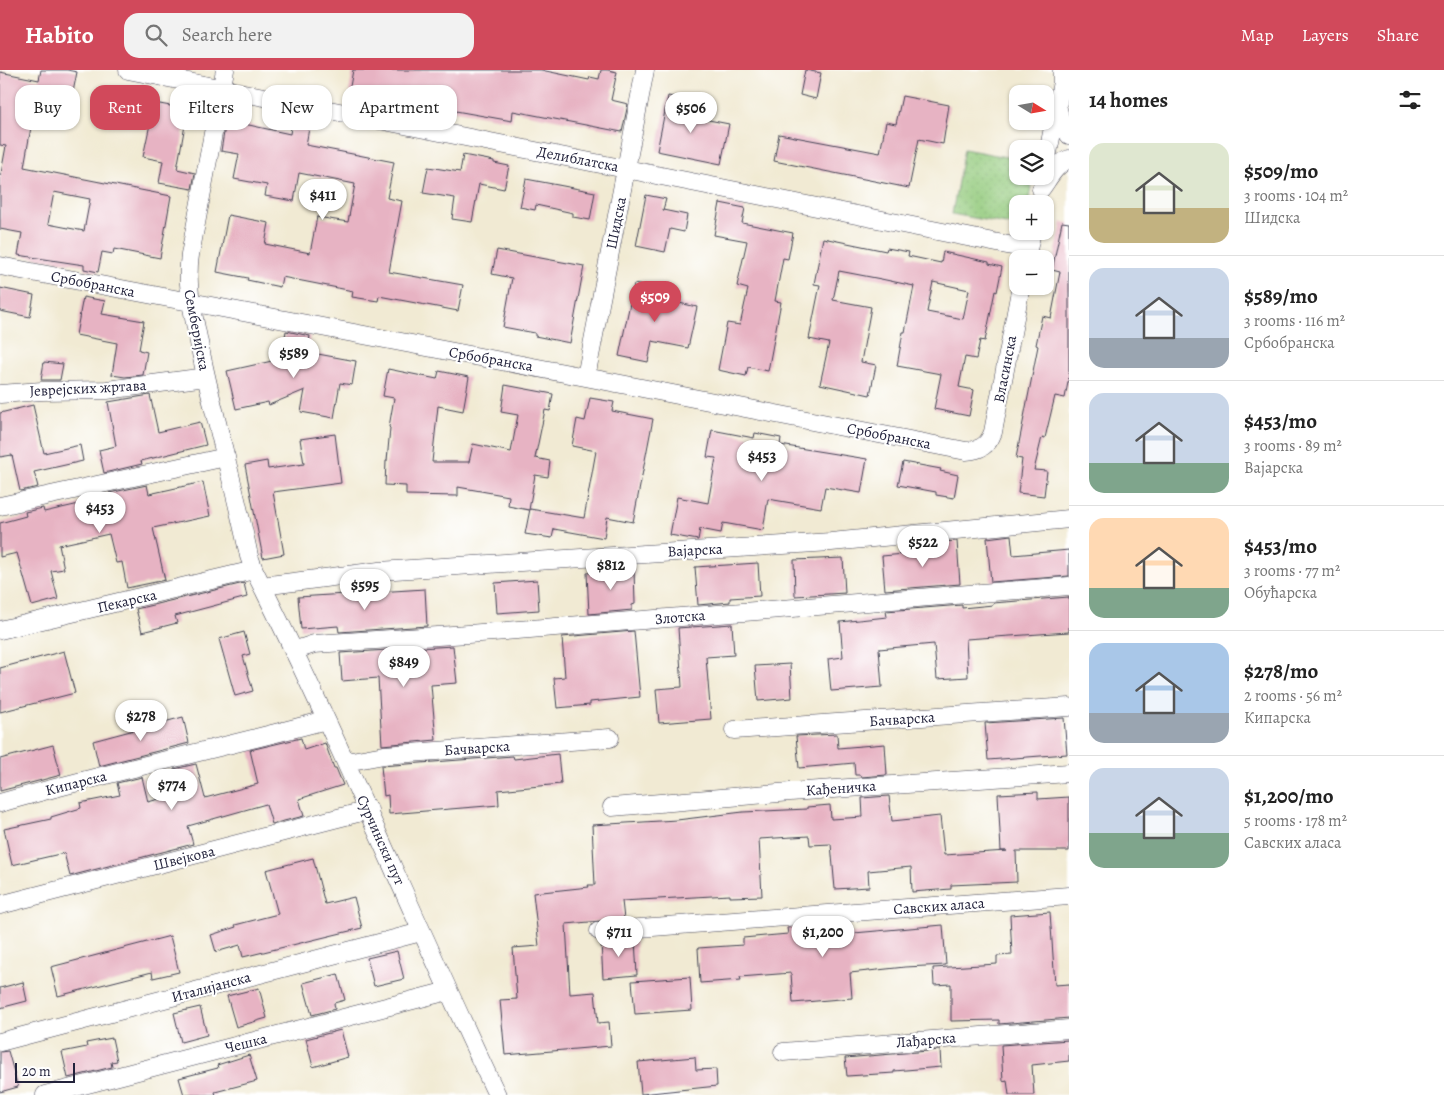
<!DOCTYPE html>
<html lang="en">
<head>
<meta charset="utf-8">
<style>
	body { margin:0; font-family:Alegreya,serif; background:#f2f2f2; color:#222; height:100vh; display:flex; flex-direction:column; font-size:19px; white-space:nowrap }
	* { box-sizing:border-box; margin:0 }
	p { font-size:16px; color:#767676 }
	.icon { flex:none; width:28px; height:28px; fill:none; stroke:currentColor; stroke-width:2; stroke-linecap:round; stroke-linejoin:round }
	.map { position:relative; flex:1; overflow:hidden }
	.drawer { display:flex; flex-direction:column; background:#fff; width:375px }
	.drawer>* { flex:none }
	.banner { position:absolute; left:15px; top:15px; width:475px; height:45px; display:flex; gap:10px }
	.needle { width:32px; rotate:101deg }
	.buttons { position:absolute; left:1009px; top:15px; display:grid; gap:10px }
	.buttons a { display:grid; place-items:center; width:45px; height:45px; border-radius:10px; background:#fff; box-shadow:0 1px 4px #0004; font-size:25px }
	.scale { position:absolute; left:15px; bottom:12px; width:60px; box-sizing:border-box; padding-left:5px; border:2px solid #22223b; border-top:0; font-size:14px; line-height:18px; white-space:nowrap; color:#22223b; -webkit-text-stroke:4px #fff; paint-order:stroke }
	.price { position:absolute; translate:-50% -42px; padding:0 11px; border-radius:18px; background:#fff; color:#222; font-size:16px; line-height:32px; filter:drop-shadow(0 1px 2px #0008) }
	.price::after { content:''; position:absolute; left:50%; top:30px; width:15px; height:11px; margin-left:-8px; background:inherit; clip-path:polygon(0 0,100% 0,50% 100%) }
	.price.current { background:#d1495b; color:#fff }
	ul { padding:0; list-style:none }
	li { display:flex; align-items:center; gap:15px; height:125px; padding:0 20px }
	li+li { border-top:1px solid #e0e0e0 }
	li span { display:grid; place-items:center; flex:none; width:140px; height:100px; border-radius:15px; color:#555 }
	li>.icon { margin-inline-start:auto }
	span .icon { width:60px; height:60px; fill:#fffc; stroke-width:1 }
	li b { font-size:21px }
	h2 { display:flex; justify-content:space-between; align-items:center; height:60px; padding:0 20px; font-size:21px }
	.pill { padding:0 18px; border-radius:15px; background:#fff; box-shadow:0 1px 4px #0004; font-size:18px; line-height:45px }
	.pill.current { background:#d1495b; color:#fff }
	header { display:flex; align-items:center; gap:30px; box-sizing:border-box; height:70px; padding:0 25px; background:#d1495b; color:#fff }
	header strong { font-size:24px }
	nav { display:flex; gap:28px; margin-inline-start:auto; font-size:18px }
	.search { width:350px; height:45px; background:#f2f2f2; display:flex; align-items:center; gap:12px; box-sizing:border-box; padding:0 18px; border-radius:15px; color:#767676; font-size:19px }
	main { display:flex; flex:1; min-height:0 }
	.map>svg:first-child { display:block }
</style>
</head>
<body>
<header>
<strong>Habito</strong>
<div class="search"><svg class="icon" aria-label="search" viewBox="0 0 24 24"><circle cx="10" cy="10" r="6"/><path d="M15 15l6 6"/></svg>Search here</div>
<nav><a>Map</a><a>Layers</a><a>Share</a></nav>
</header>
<main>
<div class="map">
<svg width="1069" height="1025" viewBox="0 0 1069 1025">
	<defs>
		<pattern id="park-dots" width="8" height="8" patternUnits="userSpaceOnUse" patternTransform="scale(1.25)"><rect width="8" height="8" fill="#93ca7c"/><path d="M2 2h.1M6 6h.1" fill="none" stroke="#7ead6c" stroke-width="1.8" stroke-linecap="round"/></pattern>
	</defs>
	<rect width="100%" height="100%" fill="#fff"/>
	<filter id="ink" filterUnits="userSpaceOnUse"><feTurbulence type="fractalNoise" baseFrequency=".02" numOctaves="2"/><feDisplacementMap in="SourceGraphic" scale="10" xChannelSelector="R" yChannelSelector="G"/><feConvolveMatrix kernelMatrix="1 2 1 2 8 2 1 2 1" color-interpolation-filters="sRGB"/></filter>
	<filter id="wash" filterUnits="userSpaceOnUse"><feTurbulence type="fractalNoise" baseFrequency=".0096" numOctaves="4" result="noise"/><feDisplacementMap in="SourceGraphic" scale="20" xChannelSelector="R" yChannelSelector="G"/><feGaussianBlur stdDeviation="1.12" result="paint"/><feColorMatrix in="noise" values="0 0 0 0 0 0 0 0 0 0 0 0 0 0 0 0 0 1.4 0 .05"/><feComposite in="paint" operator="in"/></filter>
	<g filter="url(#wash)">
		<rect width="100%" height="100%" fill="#f1ead3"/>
		<path fill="url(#park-dots)" stroke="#5a765c" d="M 964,79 L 1017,89 L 1018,106 L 1033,106 L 1028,134 L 1018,134 L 1017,156 L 952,144 Z"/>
		<g id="blocks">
			<path fill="#e7b3c3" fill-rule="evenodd" d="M 41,0 L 67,0 L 77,2 L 68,47 L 34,40 L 24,97 L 171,126 L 160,188 L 114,179 L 113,184 L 102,182 L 98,202 L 84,199 L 84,195 L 18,185 L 22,163 L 0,159 L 0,109 L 6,76 L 0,75 L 0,2 L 39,10 ZM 54,122 L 90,129 L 84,161 L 48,154 Z
				M 353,0 L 541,0 L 589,10 L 590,7 L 599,9 L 601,0 L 608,0 L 617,2 L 611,30 L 628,34 L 622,62 L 513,41 L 512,51 L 349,22 Z
				M 805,0 L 821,3 L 816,29 L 800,25 Z
				M 122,17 L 146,21 L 144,31 L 181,38 L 180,43 L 187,44 L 177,99 L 195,103 L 192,119 L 159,113 L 163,91 L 143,87 L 150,54 L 116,47 Z
				M 668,26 L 691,30 L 688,46 L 729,54 L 721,94 L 657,81 Z
				M 902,26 L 949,35 L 943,74 L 919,69 L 909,118 L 774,91 L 779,64 L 880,83 L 886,52 L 896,54 Z
				M 293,44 L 311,47 L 306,75 L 394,92 L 387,128 L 402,131 L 389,202 L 463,215 L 458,241 L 379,226 L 378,231 L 352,227 L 353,221 L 282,207 L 280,217 L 247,210 L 248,208 L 217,202 L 228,145 L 269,153 L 265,174 L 310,183 L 317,147 L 348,152 L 355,114 L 299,103 L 294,131 L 265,126 L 267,115 L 234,109 L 239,84 L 221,81 L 226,50 L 290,64 Z
				M 463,85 L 494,91 L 494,93 L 509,96 L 504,119 L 479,114 L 472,152 L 452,149 L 455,128 L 423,123 L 428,97 L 460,102 Z
				M 526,109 L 595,122 L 590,150 L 573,147 L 573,143 L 536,135 L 535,140 L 520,137 Z
				M 646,125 L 666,129 L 663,140 L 687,145 L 684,162 L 670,159 L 665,182 L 636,176 Z
				M 720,133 L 745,138 L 742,153 L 793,163 L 788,189 L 783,188 L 775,231 L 781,232 L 768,301 L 748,297 L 746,306 L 718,300 L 727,253 L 740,255 L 748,219 L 737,216 L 747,171 L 714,165 Z
				M 1062,152 L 1069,153 L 1069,307 L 1065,328 L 1055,326 L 1045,368 L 1042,367 L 1034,400 L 1047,401 L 1044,426 L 1018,423 L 1022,389 L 1016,388 L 1038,276 L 1036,275 L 1042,246 L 1051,248 L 1060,202 L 1052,200 Z
				M 823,168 L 886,181 L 887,178 L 909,182 L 908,186 L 941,193 L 943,182 L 989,192 L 989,194 L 1002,197 L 997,222 L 995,221 L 985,271 L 980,270 L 976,289 L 965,287 L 959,317 L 974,320 L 969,346 L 934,339 L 941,304 L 897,296 L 903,262 L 905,262 L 914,216 L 881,209 L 839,201 L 833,230 L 871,237 L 861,292 L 876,295 L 870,325 L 820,314 L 829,273 L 809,269 L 820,215 L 814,214 ZM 933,212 L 969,220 L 963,249 L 927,242 Z
				M 497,180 L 584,196 L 570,273 L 535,266 L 535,263 L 503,257 L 512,208 L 492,204 Z
				M 634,214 L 662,220 L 661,229 L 697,237 L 688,278 L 652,271 L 648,292 L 619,286 Z
				M 0,218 L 34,225 L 30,247 L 0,241 Z
				M 83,227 L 105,231 L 102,244 L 144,251 L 139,280 L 147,282 L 143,305 L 125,307 L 112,305 L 117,273 L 76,265 Z
				M 286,261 L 310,266 L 307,282 L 356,291 L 352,315 L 340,313 L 334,348 L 301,342 L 305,320 L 269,335 L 268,332 L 236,339 L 227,301 L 281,289 Z
				M 44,292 L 63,294 L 60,310 L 41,310 Z
				M 388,299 L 437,309 L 439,301 L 469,307 L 463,341 L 438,336 L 432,392 L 469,392 L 473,374 L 511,382 L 518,345 L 501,342 L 505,315 L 553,324 L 550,341 L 545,340 L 535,388 L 550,391 L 548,407 L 535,405 L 529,440 L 508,436 L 509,426 L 458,417 L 458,426 L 406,425 L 406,416 L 385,415 L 386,391 L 387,391 L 390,358 L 389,357 L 394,328 L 383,326 Z
				M 150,325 L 158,362 L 200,352 L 206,375 L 141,391 L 142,394 L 104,403 L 99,380 L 116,376 L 108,332 Z
				M 590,328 L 614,332 L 612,341 L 653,349 L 633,452 L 607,447 L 604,468 L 554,459 L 552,468 L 525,464 L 530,439 L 584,448 L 596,381 L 572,376 L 577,349 L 585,351 Z
				M 33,335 L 44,383 L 80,375 L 83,391 L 34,402 L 38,417 L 20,421 L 12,385 L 0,387 L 0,343 Z
				M 712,360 L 754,368 L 755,363 L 781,368 L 780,375 L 867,389 L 861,423 L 825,417 L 821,438 L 768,429 L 763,460 L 723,453 L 721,463 L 700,459 L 698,470 L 670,465 L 677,427 L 708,433 L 716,388 L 707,387 Z
				M 335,364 L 341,413 L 273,422 L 284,484 L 263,488 L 245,395 L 267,391 L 268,399 L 304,394 L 300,369 Z
				M 903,392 L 941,399 L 940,401 L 958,405 L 954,428 L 936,425 L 936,422 L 898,415 Z
				M 203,412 L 210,446 L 153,458 L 165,510 L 127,518 L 122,492 L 116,493 L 109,464 L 59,475 L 64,499 L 51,501 L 58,529 L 32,536 L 17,483 L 0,487 L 0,453 L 26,446 L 25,442 L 43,438 L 44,442 L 110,427 L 109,423 L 147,415 L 149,424 Z
				M 1011,465 L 1013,485 L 1069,480 L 1069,506 L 991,512 L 987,468 Z
				M 957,471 L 960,514 L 885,520 L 882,486 L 927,482 L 926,473 Z
				M 843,488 L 845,523 L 795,526 L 794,490 Z
				M 758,493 L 760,526 L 730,528 L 730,532 L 698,535 L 695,497 Z
				M 634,500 L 635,534 L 632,535 L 632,540 L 589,544 L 587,503 Z
				M 537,510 L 539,540 L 497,543 L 495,513 Z
				M 244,513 L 247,527 L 175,546 L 177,553 L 142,562 L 136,539 Z
				M 425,519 L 427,556 L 339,562 L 338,556 L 301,559 L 298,527 Z
				M 1069,527 L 1069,562 L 966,569 L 968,607 L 937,609 L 934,574 L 879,579 L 882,617 L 831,621 L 828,589 L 843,587 L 840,552 L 887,547 L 886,541 L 962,535 L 962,538 L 993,535 L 993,533 Z
				M 732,554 L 734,585 L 706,587 L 711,649 L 659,653 L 656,619 L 682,617 L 678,558 Z
				M 634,561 L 640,627 L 590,632 L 590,635 L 557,638 L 554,608 L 565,607 L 562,567 Z
				M 244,562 L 250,584 L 243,586 L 253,621 L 235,626 L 219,569 Z
				M 453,576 L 457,613 L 431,615 L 436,670 L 382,675 L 378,608 L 342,611 L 340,583 Z
				M 64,581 L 75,623 L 0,642 L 0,598 Z
				M 790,594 L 792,628 L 758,631 L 755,596 Z
				M 183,647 L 189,673 L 99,696 L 93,671 Z
				M 1064,648 L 1067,684 L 988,690 L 985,653 Z
				M 837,664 L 838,678 L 885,674 L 887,705 L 861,707 L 860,705 L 855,705 L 854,693 L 799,698 L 796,666 Z
				M 301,668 L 304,680 L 325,673 L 334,698 L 336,698 L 343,715 L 299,729 L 304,746 L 272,754 L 266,734 L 188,756 L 193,774 L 70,806 L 64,783 L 12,795 L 4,759 L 51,749 L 51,747 L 81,738 L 80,733 L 120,725 L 117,713 L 142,707 L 148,732 L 181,723 L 174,699 L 196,694 L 205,728 L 258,714 L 250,680 Z
				M 53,675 L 61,705 L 0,721 L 0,689 Z
				M 558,684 L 561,714 L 498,720 L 499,735 L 389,744 L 388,725 L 384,726 L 381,696 L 513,686 L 514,689 Z
				M 1038,722 L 1038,729 L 1069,727 L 1069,781 L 1016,781 L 1017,812 L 951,815 L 951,819 L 912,822 L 911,797 L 868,801 L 869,817 L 835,819 L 831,774 L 810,775 L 809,766 L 759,769 L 762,826 L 730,827 L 730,825 L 622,831 L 624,849 L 566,854 L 570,924 L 595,922 L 598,953 L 609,952 L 611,976 L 505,985 L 500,930 L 517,929 L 513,878 L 539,876 L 533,823 L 589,817 L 588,815 L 595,815 L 592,755 L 677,750 L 743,742 L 807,739 L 807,737 L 830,735 L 831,749 L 863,747 L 862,728 L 889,726 L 892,751 L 940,746 L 944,785 L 1007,781 L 1001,781 L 998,724 Z
				M 313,788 L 325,834 L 354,827 L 362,858 L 243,887 L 240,875 L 216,882 L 211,865 L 236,857 L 235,855 L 278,844 L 266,800 Z
				M 1050,842 L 1055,915 L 1069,914 L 1069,948 L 999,954 L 999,950 L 951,951 L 951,914 L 934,915 L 933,898 L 997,894 L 997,886 L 1012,885 L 1010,845 Z
				M 831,854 L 832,865 L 943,855 L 946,895 L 905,897 L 850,903 L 852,928 L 793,933 L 791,903 L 740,907 L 741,910 L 700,913 L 698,878 L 743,875 L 743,868 L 788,864 L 787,858 Z
				M 170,866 L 179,902 L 153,908 L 152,902 L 58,926 L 51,897 Z
				M 635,869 L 637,905 L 603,908 L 601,872 Z
				M 397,881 L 404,909 L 374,916 L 367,888 Z
				M 338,904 L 345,930 L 334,933 L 335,939 L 312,945 L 303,913 Z
				M 690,907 L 692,940 L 635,944 L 632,911 Z
				M 23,912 L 27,931 L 0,938 L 0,918 Z
				M 259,918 L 267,948 L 236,957 L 227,926 Z
				M 200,937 L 207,965 L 181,972 L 174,943 Z
				M 341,960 L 348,987 L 313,997 L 306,969 Z
				M 112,968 L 117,991 L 111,992 L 112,997 L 68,1008 L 62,982 L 87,977 L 86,973 Z
				M 1069,970 L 1069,991 L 1032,995 L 1034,1025 L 1009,1025 L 1007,1010 L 1003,1011 L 1001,975 Z
				M 940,980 L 941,997 L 894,1001 L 894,1003 L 847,1006 L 845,988 Z
				M 8,981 L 18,1017 L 0,1022 L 0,982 Z
				M 249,985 L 257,1011 L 215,1022 L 216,1025 L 184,1025 L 179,1008 L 218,998 L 217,995 Z
				M 695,987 L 696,1000 L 716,999 L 717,1016 L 641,1024 L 638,992 Z"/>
		</g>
	</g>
	<g filter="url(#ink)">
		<use href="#blocks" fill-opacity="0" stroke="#414052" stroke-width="1"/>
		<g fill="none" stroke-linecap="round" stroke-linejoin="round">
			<g stroke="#414052" stroke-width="19">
				<path id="street" d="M 128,0 L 1028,179
					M 225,0 L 190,185 C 185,218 195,250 201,283 C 215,351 235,418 249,486 L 254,500 C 341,672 414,851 497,1025
					M 1058,39 L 1061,51 L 1069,65
					M 1045,98 L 1062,12 L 1062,0
					M 1041,119 C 1049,108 1056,94 1069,89
					M 1026,189 L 1032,161
					M 0,196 L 580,306 L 966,381 C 980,380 988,376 993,362 L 1021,216
					M 586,307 L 645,0
					M 0,324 L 42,321 L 107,320 L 206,307
					M 0,436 L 226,387
					M 262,516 L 379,501 L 831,472 L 1069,449
					M 0,560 L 254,500
					M 293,581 L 314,574 L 468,564 L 1069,516
					M 734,660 L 1069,637
					M 346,692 L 384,685 L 610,668
					M 0,733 C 108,702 218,679 326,650
					M 612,737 L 790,722 L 1069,703
					M 0,835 L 369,740
					M 599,861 L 1069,826
					M 0,972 L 421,862
					M 783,982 L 1069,959
					M 45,1025 L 448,921"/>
			</g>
			<use href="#street" stroke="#fff" stroke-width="18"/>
		</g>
	</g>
	<g text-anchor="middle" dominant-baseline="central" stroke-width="4" stroke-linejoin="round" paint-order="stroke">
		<g font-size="15" fill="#22223b" stroke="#fff">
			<text transform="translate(578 89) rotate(11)">Делиблатска</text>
			<text transform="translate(616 153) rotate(-79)">Шидска</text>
			<text transform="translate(93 214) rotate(11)">Србобранска</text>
			<text transform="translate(197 260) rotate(79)">Семберијска</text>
			<text transform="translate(491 289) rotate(10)">Србобранска</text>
			<text transform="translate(1005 299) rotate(-79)">Власинска</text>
			<text transform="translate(88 318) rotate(-3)">Јеврејских жртава</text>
			<text transform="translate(889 366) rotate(11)">Србобранска</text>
			<text transform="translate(695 480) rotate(-3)">Вајарска</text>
			<text transform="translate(127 531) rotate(-13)">Пекарска</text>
			<text transform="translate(680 547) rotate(-5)">Злотска</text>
			<text transform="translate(902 649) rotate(-4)">Бачварска</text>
			<text transform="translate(477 678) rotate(-4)">Бачварска</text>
			<text transform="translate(76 713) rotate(-14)">Кипарска</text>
			<text transform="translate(841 718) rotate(-4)">Кађеничка</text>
			<text transform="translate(381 770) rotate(66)">Сурчински пут</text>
			<text transform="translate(184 788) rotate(-14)">Швејкова</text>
			<text transform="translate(939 836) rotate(-4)">Савских аласа</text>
			<text transform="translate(211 917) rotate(-15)">Италијанска</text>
			<text transform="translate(926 970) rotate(-5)">Лађарска</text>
			<text transform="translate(246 973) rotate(-14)">Чешка</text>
		</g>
	</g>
</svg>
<div class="buttons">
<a><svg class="needle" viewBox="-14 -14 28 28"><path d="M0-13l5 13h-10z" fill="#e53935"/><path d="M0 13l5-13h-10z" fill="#767676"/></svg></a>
<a><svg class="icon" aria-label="layers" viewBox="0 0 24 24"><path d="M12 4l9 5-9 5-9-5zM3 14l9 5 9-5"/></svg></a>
<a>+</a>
<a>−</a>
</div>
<div class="scale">20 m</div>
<b class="price" style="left:691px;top:64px">$506</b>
<b class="price" style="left:323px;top:151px">$411</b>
<b class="price current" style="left:655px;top:253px">$509</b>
<b class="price" style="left:294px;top:309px">$589</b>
<b class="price" style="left:762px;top:412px">$453</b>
<b class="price" style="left:100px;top:464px">$453</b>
<b class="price" style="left:923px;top:498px">$522</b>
<b class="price" style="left:611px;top:521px">$812</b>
<b class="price" style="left:365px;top:541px">$595</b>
<b class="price" style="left:404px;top:618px">$849</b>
<b class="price" style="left:141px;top:672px">$278</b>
<b class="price" style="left:172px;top:741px">$774</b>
<b class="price" style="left:619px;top:888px">$711</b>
<b class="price" style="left:823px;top:888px">$1,200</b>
<div class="banner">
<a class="pill">Buy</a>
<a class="pill current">Rent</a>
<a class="pill">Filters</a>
<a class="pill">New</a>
<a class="pill">Apartment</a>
</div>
</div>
<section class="drawer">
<h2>14 homes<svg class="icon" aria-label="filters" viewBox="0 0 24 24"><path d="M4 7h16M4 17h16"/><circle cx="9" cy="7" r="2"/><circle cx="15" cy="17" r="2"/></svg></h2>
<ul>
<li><span style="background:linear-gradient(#dfe7d0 65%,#c2b280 0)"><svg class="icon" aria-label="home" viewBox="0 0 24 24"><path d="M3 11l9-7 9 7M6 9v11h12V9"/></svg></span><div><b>$509/mo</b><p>3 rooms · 104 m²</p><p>Шидска</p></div></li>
<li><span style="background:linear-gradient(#c9d6e8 70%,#9aa5b1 0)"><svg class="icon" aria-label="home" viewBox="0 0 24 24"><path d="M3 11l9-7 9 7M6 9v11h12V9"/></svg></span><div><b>$589/mo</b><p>3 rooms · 116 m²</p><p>Србобранска</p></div></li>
<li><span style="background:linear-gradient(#c9d6e8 70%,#7fa58c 0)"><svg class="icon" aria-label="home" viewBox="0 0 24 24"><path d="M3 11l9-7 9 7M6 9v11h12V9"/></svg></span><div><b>$453/mo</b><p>3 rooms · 89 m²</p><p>Вајарска</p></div></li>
<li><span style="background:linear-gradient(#ffd9b3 70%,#7fa58c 0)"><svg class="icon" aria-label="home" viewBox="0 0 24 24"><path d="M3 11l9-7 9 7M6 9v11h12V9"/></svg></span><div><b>$453/mo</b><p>3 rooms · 77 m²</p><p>Обућарска</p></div></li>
<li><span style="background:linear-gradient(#a9c7e8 70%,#9aa5b1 0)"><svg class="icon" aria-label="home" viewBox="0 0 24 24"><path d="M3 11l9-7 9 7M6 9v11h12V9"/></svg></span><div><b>$278/mo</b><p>2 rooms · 56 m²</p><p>Кипарска</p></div></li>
<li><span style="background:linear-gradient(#c9d6e8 65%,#7fa58c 0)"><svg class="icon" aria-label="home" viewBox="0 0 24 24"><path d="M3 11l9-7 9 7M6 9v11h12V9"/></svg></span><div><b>$1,200/mo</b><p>5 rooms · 178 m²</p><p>Савских аласа</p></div></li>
</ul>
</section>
</main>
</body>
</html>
